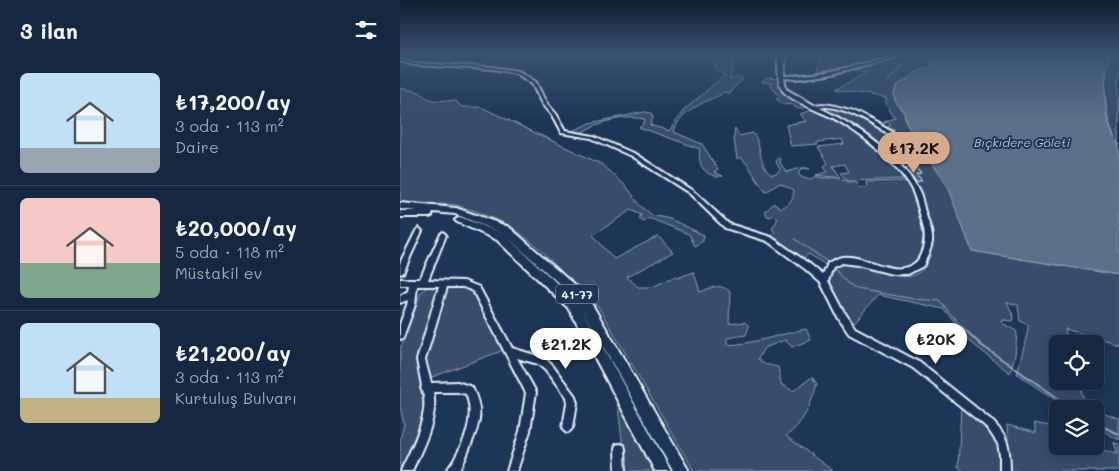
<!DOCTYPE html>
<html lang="tr">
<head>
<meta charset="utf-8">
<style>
	body { margin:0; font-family:Mali,sans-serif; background:#1f3048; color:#f1f3f6; height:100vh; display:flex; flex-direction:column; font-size:19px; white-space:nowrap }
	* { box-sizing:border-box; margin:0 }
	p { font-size:16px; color:#9ea6b1 }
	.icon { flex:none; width:28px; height:28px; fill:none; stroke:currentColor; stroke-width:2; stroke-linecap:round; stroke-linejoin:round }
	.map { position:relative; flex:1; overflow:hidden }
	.panel { display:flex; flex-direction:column; background:#162841; width:400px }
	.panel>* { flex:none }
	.tools { position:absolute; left:649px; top:335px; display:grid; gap:10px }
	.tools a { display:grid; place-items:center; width:55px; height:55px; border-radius:8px; background:#162841; box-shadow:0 2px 12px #0003,0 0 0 1px #35445a; font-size:25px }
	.price { position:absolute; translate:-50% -42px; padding:0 11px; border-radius:18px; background:#fff; color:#222; font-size:16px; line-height:32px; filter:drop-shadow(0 1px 2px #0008) }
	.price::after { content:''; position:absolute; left:50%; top:30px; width:15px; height:11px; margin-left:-8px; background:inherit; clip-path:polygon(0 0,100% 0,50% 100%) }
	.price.active { background:#d6ab8b; color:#111 }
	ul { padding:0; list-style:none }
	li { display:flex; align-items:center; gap:15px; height:125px; padding:0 20px }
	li+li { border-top:1px solid #35445a }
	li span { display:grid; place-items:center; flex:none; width:140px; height:100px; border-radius:8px; color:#555 }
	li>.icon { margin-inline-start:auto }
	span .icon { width:60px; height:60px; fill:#fffc; stroke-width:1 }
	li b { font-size:21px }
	h2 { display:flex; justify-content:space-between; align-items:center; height:60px; padding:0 20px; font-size:21px }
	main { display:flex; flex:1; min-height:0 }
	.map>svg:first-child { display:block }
</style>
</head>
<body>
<main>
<section class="panel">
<h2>3 ilan<svg class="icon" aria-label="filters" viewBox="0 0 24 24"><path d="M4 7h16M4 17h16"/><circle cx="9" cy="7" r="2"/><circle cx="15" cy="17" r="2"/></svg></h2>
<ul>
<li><span style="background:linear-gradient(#bfe0f5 75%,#9aa5b1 0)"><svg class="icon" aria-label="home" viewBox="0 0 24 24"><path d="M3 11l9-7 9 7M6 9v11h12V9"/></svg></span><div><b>₺17,200/ay</b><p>3 oda · 113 m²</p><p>Daire</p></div></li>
<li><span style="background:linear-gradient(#f6c9c9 65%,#7fa58c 0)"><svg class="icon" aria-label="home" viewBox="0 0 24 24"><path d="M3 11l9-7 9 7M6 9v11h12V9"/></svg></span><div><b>₺20,000/ay</b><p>5 oda · 118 m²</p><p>Müstakil ev</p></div></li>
<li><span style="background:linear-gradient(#bfe0f5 75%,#c2b280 0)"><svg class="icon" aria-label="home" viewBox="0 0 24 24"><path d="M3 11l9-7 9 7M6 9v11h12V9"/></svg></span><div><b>₺21,200/ay</b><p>3 oda · 113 m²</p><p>Kurtuluş Bulvarı</p></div></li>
</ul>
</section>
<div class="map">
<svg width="719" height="471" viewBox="0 0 719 471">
	<rect width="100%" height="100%" fill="#1d3557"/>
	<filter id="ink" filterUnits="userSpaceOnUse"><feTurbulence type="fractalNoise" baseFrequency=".02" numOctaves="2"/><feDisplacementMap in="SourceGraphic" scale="10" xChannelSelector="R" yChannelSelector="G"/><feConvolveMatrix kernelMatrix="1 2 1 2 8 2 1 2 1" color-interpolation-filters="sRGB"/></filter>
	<g filter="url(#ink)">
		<path fill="#374d6c" stroke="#909fb2" d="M 311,54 L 335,54 L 330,80 L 338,77 L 343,79 L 329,93 L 324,92 C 320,96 318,96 313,98 C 299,104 277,116 274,132 L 302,144 L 318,169 L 314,172 L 323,176 C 305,178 297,165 300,149 L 239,127 L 245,122 L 244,119 C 223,115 198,122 181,133 L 172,131 L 190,123 L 245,112 L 251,113 L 253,118 L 250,125 L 269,131 L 283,111 L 325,75 L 316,70 L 314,63 L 309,58 Z
			M 421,54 L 447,54 L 478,59 L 417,74 Z
			M 516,54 L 541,54 C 534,58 533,63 528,68 C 518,77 495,78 494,95 C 494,103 503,108 505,115 C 513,142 533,163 547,187 C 558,206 564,230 572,251 L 719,275 L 719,344 L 665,329 L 669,344 L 658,344 L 658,381 L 679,381 L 684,401 L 702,413 L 719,419 L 719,440 L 695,426 L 695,409 L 669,409 L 617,374 C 619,363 629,332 628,325 L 620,321 L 618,305 L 607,302 L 614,318 L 613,321 L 603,320 L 602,323 L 616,331 L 617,334 L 615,355 L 610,373 L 573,344 L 544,309 L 478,295 L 452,325 L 436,298 L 428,279 C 442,235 501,301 525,266 C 535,252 532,234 527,219 C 524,208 522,195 516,186 C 491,149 455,127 416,107 L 435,107 L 468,120 L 492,134 L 495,130 L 487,127 L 491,125 L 488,122 L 481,125 L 479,124 L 495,118 L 486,105 L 486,98 L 436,89 L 466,73 L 449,68 L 498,57 L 503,60 L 504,62 L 487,81 L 488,82 L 502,66 Z
			M 691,54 L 719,54 L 719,145 C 703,122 703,83 709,57 Z
			M 367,78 L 380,79 L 386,94 L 455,131 L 471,143 L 505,179 L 448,181 L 441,173 L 449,172 L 445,164 L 433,166 L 441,178 L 416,175 L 427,172 L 424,166 L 428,163 L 418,147 L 444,144 L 442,139 L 418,142 L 418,144 L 391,146 L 386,125 L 406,121 L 400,114 L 412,110 L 407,107 L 398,109 L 391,104 L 385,105 L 376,99 L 380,97 L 371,86 L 372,83 L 362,82 Z
			M 0,88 L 20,92 L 25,97 L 33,100 L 56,101 L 62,107 L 81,107 L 203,165 L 227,187 L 240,205 L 252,215 L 270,219 L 304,235 L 303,241 L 295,246 L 289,234 L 249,218 L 244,222 L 240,219 L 242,215 L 231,210 L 193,235 L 214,259 L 258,236 L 273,252 L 227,277 L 238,287 L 252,287 L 276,276 L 277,278 L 294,272 L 300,292 C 311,288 320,282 330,292 L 329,324 L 345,322 L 349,326 L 346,335 L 327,338 L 327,345 C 354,344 380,334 406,329 L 411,340 L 392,347 L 385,340 L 364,348 L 358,359 L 364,364 L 378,367 L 381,384 L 393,391 L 412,377 L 417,384 C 411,405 403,424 386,436 L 433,471 L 294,471 L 199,308 L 140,249 L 111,226 L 75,211 L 56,205 L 0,202 Z
			M 335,128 L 339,136 L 353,133 C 363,146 357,164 372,174 L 377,173 L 380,169 L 376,162 L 378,158 L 381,159 L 380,163 L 387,172 C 395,170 402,166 410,169 L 403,168 L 399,171 L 399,175 L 403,178 L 411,179 L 416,176 C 424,180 433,176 441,179 C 447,181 450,183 457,183 L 458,188 L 467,188 L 466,182 L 506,181 L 514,194 L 514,203 L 517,204 C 524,226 535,274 495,270 C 480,269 462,260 446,257 L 438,259 L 427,266 L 409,254 L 402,259 L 370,237 L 375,232 L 372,229 L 378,219 L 374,215 L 370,217 L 366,215 L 366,211 L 374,203 L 381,208 C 390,204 393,200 394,190 L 380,183 L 366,192 C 356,181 351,166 340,157 L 337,159 L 334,138 Z
			M 29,286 L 42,286 L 17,360 L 25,406 L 19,432 L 0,471 L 0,440 L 4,424 L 0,406 L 0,350 L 21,292 Z
			M 46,286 L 65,287 L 72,291 L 104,350 L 27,379 L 23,360 Z
			M 217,400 L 254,471 L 226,471 Z
			M 561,406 C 592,430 600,429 599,471 L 565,471 L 558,468 Z
			M 634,423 L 650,426 L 652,436 L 657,438 L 658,446 L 688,446 L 717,454 L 714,442 L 719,445 L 719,471 L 610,471 L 607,425 L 636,433 Z"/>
		<path fill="#5d7089" stroke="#95a4b5" d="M 541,54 L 710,54 C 703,82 701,120 719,145 L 719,275 L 572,251 L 548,189 L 507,125 L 504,113 L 495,101 L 494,95 L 497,87 L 517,72 L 529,67 L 535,57 Z"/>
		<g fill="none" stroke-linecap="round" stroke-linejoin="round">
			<path stroke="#95a4b5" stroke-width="1" d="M 395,239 L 429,263
				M 432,266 L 448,283 L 457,289 L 514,299 L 540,301 L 562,327"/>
			<path stroke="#95a4b5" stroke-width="2" d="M 561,326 L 581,345 L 674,409
				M 695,423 L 719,434"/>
		</g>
		<path fill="#495e7a" stroke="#e8f1f8" d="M 515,166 L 521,174 L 516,175 L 522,181 L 516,183 L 505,168 Z"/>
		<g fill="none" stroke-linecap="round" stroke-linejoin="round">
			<g stroke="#e8f1f8" stroke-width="4">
				<path id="minor" d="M 378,54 L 386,54 L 384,76 C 424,76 461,64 499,54 L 507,54 L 428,75 L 396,79 L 384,78 L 386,89 L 414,105 L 422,104 L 431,105 L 454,111 L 475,122 L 492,132 L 492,134 L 488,134 C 469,122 441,104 418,107 C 455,125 499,153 518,190 C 522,197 523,205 525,212 C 528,222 533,232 532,242 C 531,249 527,257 524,264 L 523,266 L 508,274 L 492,274 L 457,265 L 442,263 L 433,267 L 428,281 L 445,313 L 455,328 L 519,362 L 590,419 C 608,436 610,447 610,471 L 600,471 L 600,455 L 598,444 L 590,432 L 584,425 L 513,368 L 449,334 L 439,319 L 421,283 L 405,269 L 367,241 L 325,228 L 289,193 L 231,156 L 191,138 L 161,133 L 152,116 L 142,104 L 132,84 L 116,73 L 92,69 L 13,65 L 0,61 L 0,59 L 13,63 L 92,67 L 119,71 L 136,82 L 146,103 L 156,115 L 165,131 L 194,136 L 235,154 L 293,191 L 329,224 L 371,237 L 411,265 L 423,275 L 428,263 C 432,261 437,258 442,257 C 465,254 493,279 515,263 C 518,261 519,258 521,254 C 525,244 526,236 523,225 C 520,214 517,202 513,192 C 500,163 457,130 429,116 C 418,111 390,100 383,91 C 377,85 378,63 378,54 Z
					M 19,228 L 22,231 L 3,273 L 0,274 L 0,263 L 16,231 Z
					M 43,232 L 46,235 L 28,280 L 64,281 L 79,287 L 112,348 L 144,358 L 152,365 L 175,396 L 177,403 L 173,427 L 171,430 L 168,432 L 165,430 L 163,427 L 167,403 L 166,398 L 146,371 L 138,364 L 117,358 L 136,392 L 130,431 L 117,471 L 107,471 L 120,431 L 126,393 L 73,291 L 63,287 L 47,287 L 25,360 L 31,383 L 57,382 L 72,387 C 84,412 80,423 70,447 C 67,455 64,462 60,469 L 59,471 L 47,471 C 49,466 53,463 55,458 C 66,439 75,415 66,394 L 57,392 L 33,392 C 39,418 22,448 12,471 L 1,471 C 10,450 33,411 21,388 L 22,386 L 17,360 L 39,286 L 17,286 L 15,305 L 4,335 L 3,338 L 0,339 L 0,324 L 7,305 L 8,300 L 0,303 L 0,296 L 8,291 L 9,285 L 0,285 L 0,279 L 20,279 L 40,235 Z
					M 220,444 L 224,445 L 225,449 L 226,471 L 216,471 L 215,449 L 216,445 Z"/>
			</g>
			<g stroke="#e8f1f8" stroke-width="4">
				<path id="highway" d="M 0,203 L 56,208 L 109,227 L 181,290 L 193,306 L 289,471 L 273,471 L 180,306 L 271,471 L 255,471 L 169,309 L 97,240 L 57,222 L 55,220 L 60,217 L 104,234 L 55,214 L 33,212 L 32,216 L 29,217 L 0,217 L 0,211 L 16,211 L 0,209 ZM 107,237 L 173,296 L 175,300 Z"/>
			</g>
			<use href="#minor" fill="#1d3557" fill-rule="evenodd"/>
			<use href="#highway" fill="#1d3557" fill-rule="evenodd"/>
		</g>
	</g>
	<linearGradient id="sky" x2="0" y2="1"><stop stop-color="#101d30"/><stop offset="0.45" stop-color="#3a5174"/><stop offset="1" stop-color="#3a5174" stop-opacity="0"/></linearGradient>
	<rect width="719" height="120" fill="url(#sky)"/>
	<g text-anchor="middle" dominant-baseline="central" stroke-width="4" stroke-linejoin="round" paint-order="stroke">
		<g font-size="12" font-style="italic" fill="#b7c4d1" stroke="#1d3557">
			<text x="622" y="142">Bıçkıdere Göleti</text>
		</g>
		<rect fill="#1d3557" stroke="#abb9c8" stroke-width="1" x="156" y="284.5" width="42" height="19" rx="4"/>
		<g font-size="12" font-weight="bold" fill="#e8f1f8">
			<text x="177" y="294">41-77</text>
		</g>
	</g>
</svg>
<div class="tools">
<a><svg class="icon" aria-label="locate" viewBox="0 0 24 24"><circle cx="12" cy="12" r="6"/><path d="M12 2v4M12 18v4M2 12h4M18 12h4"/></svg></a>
<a><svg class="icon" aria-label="layers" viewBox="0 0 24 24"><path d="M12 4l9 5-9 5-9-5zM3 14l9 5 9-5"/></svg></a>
</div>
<b class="price active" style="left:514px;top:174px">₺17.2K</b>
<b class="price" style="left:536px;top:365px">₺20K</b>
<b class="price" style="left:166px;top:370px">₺21.2K</b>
</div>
</main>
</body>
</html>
